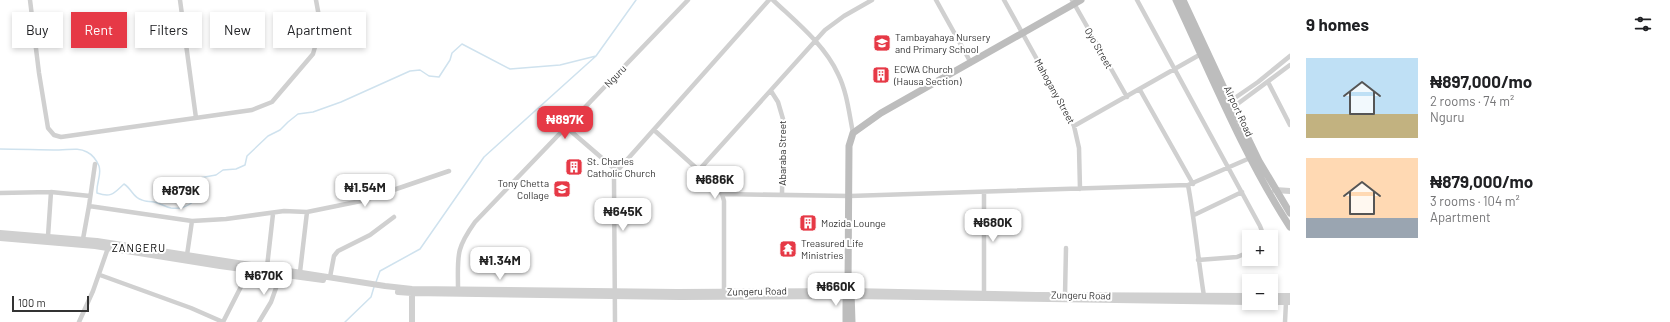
<!DOCTYPE html>
<html lang="en">
<head>
<meta charset="utf-8">
<style>
	body { margin:0; font-family:Barlow,sans-serif; background:#f6f6f6; color:#202124; height:100vh; display:flex; flex-direction:column; font-size:15px; white-space:nowrap }
	* { box-sizing:border-box; margin:0 }
	p { font-size:13px; color:#757577 }
	.icon { flex:none; width:22px; height:22px; fill:none; stroke:currentColor; stroke-width:2; stroke-linecap:round; stroke-linejoin:round }
	.map { position:relative; flex:1; overflow:hidden }
	.sheet { display:flex; flex-direction:column; background:#fff; width:380px }
	.sheet>* { flex:none }
	.top-card { position:absolute; left:12px; top:12px; width:380px; height:36px; display:flex; gap:8px }
	.tools { position:absolute; left:1242px; top:230px; display:grid; gap:8px }
	.tools a { display:grid; place-items:center; width:36px; height:36px; border-radius:0px; background:#fff; box-shadow:0 2px 6px #0003; font-size:20px }
	.scale { position:absolute; left:12px; bottom:10px; width:77px; box-sizing:border-box; padding-left:4px; border:2px solid #333; border-top:0; font-size:11px; line-height:14px; white-space:nowrap; color:#333; -webkit-text-stroke:3px #fff; paint-order:stroke }
	.price { position:absolute; translate:-50% -34px; padding:0 9px; border-radius:8px; background:#fff; color:#222; font-size:13px; line-height:26px; filter:drop-shadow(0 1px 2px #0008) }
	.price::after { content:''; position:absolute; left:50%; top:24px; width:12px; height:9px; margin-left:-6px; background:inherit; clip-path:polygon(0 0,100% 0,50% 100%) }
	.price.selected { background:#e63946; color:#fff }
	ul { padding:0; list-style:none }
	li { display:flex; align-items:center; gap:12px; height:100px; padding:0 16px }
	li span { display:grid; place-items:center; flex:none; width:112px; height:80px; border-radius:0px; color:#555 }
	li>.icon { margin-inline-start:auto }
	span .icon { width:48px; height:48px; fill:#fffc; stroke-width:1 }
	li b { font-size:17px }
	h2 { display:flex; justify-content:space-between; align-items:center; height:48px; padding:0 16px; font-size:17px }
	.chip { padding:0 14px; border-radius:0px; background:#fff; box-shadow:0 2px 6px #0003; font-size:14px; line-height:36px }
	.chip.selected { background:#e63946; color:#fff }
	main { display:flex; flex:1; min-height:0 }
	.map>svg:first-child { display:block }
</style>
</head>
<body>
<main>
<div class="map">
<svg width="1290" height="322" viewBox="0 0 1290 322">
	<rect width="100%" height="100%" fill="#fff"/>
	<g fill="none" stroke-linecap="round" stroke-linejoin="round">
		<path stroke="#cfe2ee" stroke-width="1.5" d="M 0,149 C 20,149 40,150 59,150 C 69,150 78,147 87,152 C 93,155 96,159 99,166 C 102,175 96,183 97,193 C 112,198 114,193 124,184 C 132,189 133,198 142,200 C 145,202 150,201 154,202 C 160,203 165,207 171,208 C 185,210 200,201 200,187 L 193,184 L 199,178 L 216,175 L 223,170 L 236,169 L 245,165 L 247,156 L 268,136 L 280,130 L 288,122 L 298,114 L 313,112 L 341,102 L 410,71 L 420,70 L 429,76 L 439,77 L 450,60 L 452,53 L 462,44 L 510,69 L 560,65 L 596,56
			M 376,282 L 380,271 L 420,249 L 484,157 L 596,56 L 636,0
			M 345,322 L 371,297 L 374,287"/>
		<path stroke="#d0d0d0" stroke-width="4.5" d="M 30,0 L 39,73 L 48,128 L 54,135 L 61,137 L 252,110 L 272,102 L 313,54 L 319,33 L 320,22 L 316,0
			M 180,0 L 196,118
			M 773,0 C 796,22 824,44 838,74 C 847,92 849,113 853,133
			M 936,0 L 971,63
			M 1004,0 L 1074,126 L 1079,148 L 1080,189
			M 1072,0 L 1127,97
			M 1137,0 L 1260,226 L 1263,234 L 1263,237
			M 1268,82 L 1290,125
			M 1140,90 L 1193,184
			M 771,91 L 778,102 L 783,119 L 782,194
			M 1229,102 L 1258,82 L 1290,56
			M 1232,108 L 1290,65
			M 1074,126 L 1201,54
			M 566,127 L 617,171
			M 654,130 L 715,185 L 722,194 L 724,201 L 724,292
			M 699,170 L 825,30 L 844,16 L 872,0
			M 1188,185 C 1195,222 1198,259 1204,296
			M 984,192 L 984,294
			M 0,193 L 51,192 L 90,196
			M 722,194 L 850,196 L 1188,185 L 1250,158
			M 89,206 L 192,221 L 226,219 L 284,211 L 307,212 L 361,201 L 449,171
			M 1194,215 L 1242,192
			M 48,236 L 51,192
			M 83,239 L 89,206 L 95,164
			M 187,255 L 192,221
			M 1198,260 L 1237,257 L 1249,252
			M 267,267 L 273,214
			M 300,272 L 307,212
			M 100,275 L 191,308 L 223,322
			M 330,277 L 334,256 L 338,251 L 370,235 L 394,217
			M 458,289 C 458,256 455,250 475,222 L 688,0
			M 1065,295 L 1066,248
			M 79,322 L 93,291 L 108,248
			M 223,322 L 250,269
			M 259,322 L 271,302 L 281,274
			M 615,322 L 614,179 L 617,171 L 769,0
			M 1285,322 L 1286,302"/>
		<path stroke="#d0d0d0" stroke-width="6" d="M 1275,190 L 1290,191
			M 0,233 L 97,241 L 385,286 L 412,289 L 677,292 L 851,291 L 1036,295 L 1249,296
			M 0,238 L 95,246 L 220,266 L 323,280
			M 398,292 L 412,293 L 680,297 L 851,296 L 1249,302
			M 1271,296 L 1290,296
			M 1271,302 L 1290,302
			M 412,322 L 412,290"/>
		<path stroke="#bdbdbd" stroke-width="7" d="M 1176,0 C 1212,77 1244,156 1290,227
			M 1183,0 L 1230,101 L 1259,161 L 1290,213
			M 846,322 L 846,291 L 848,286
			M 852,322 L 851,291 L 848,286 L 849,146 L 853,133 L 881,113 L 1081,0"/>
	</g>
	<defs>
		<g id="school-square" transform="scale(0.9)"><rect x="-9" y="-9" width="18" height="18" rx="4" fill="#e63946" stroke="#fff"/><path d="M0-5L7-2L0 1L-7-2ZM-4 1L0 2.5L4 1V4Q0 6-4 4Z" fill="#fff"/></g>
		<g id="building-square" transform="scale(0.9)"><rect x="-9" y="-9" width="18" height="18" rx="4" fill="#e63946" stroke="#fff"/><path d="M-4-6H4V6H1V3H-1V6H-4ZM-2.5-4.3h1.7v1.8h-1.7ZM.8-4.3h1.7v1.8H.8ZM-2.5-1h1.7V.8h-1.7ZM.8-1h1.7V.8H.8Z" fill="#fff"/></g>
		<g id="temple-square" transform="scale(0.9)"><rect x="-9" y="-9" width="18" height="18" rx="4" fill="#e63946" stroke="#fff"/><path d="M0-6L5-2H3V0L6.5 2.5H4V6H1.5V3h-3V6H-4V2.5H-6.5L-3 0V-2H-5Z" fill="#fff"/></g>
	</defs>
	<g fill-rule="evenodd">
		<use href="#school-square" x="882" y="43"/>
		<use href="#building-square" x="881" y="75"/>
		<use href="#building-square" x="574" y="167"/>
		<use href="#school-square" x="562" y="189"/>
		<use href="#building-square" x="808" y="223"/>
		<use href="#temple-square" x="788" y="249"/>
	</g>
	<g text-anchor="middle" dominant-baseline="central" stroke-width="4" stroke-linejoin="round" paint-order="stroke">
		<g font-size="10" fill="#333" stroke="#fff" text-anchor="start">
			<text x="895" y="37">Tambayahaya Nursery<tspan x="895" dy="12">and Primary School</tspan></text>
			<text x="894" y="69">ECWA Church<tspan x="894" dy="12">(Hausa Section)</tspan></text>
			<text x="587" y="161">St. Charles<tspan x="587" dy="12">Catholic Church</tspan></text>
			<text x="549" y="183" text-anchor="end">Tony Chetta<tspan x="549" dy="12">Collage</tspan></text>
			<text x="821" y="223">Mozida Lounge</text>
			<text x="801" y="243">Treasured Life<tspan x="801" dy="12">Ministries</tspan></text>
		</g>
		<g font-size="10" fill="#333" stroke="#fff">
			<text transform="translate(1099 48) rotate(60)">Oyo Street</text>
			<text transform="translate(615 76) rotate(-46)">Nguru</text>
			<text transform="translate(1055 91) rotate(61)">Mahogany Street</text>
			<text transform="translate(1239 111) rotate(65)">Airport Road</text>
			<text transform="translate(782 153) rotate(-90)">Abaraba Street</text>
			<text transform="translate(757 291) rotate(-1)">Zungeru Road</text>
			<text transform="translate(1081 295) rotate(1)">Zungeru Road</text>
		</g>
		<g font-size="11" letter-spacing="1" fill="#000" stroke="#fff">
			<text x="139" y="247">ZANGERU</text>
		</g>
	</g>
</svg>
<div class="tools">
<a>+</a>
<a>−</a>
</div>
<div class="scale">100 m</div>
<b class="price selected" style="left:565px;top:140px">₦897K</b>
<b class="price" style="left:715px;top:200px">₦686K</b>
<b class="price" style="left:365px;top:208px">₦1.54M</b>
<b class="price" style="left:181px;top:211px">₦879K</b>
<b class="price" style="left:623px;top:232px">₦645K</b>
<b class="price" style="left:993px;top:243px">₦680K</b>
<b class="price" style="left:500px;top:281px">₦1.34M</b>
<b class="price" style="left:264px;top:296px">₦670K</b>
<b class="price" style="left:836px;top:307px">₦660K</b>
<div class="top-card">
<a class="chip">Buy</a>
<a class="chip selected">Rent</a>
<a class="chip">Filters</a>
<a class="chip">New</a>
<a class="chip">Apartment</a>
</div>
</div>
<section class="sheet">
<h2>9 homes<svg class="icon" aria-label="filters" viewBox="0 0 24 24"><path d="M4 7h16M4 17h16"/><circle cx="9" cy="7" r="2"/><circle cx="15" cy="17" r="2"/></svg></h2>
<ul>
<li><span style="background:linear-gradient(#bfe0f5 70%,#c2b280 0)"><svg class="icon" aria-label="home" viewBox="0 0 24 24"><path d="M3 11l9-7 9 7M6 9v11h12V9"/></svg></span><div><b>₦897,000/mo</b><p>2 rooms · 74 m²</p><p>Nguru</p></div></li>
<li><span style="background:linear-gradient(#ffd9b3 75%,#9aa5b1 0)"><svg class="icon" aria-label="home" viewBox="0 0 24 24"><path d="M3 11l9-7 9 7M6 9v11h12V9"/></svg></span><div><b>₦879,000/mo</b><p>3 rooms · 104 m²</p><p>Apartment</p></div></li>
</ul>
</section>
</main>
</body>
</html>
